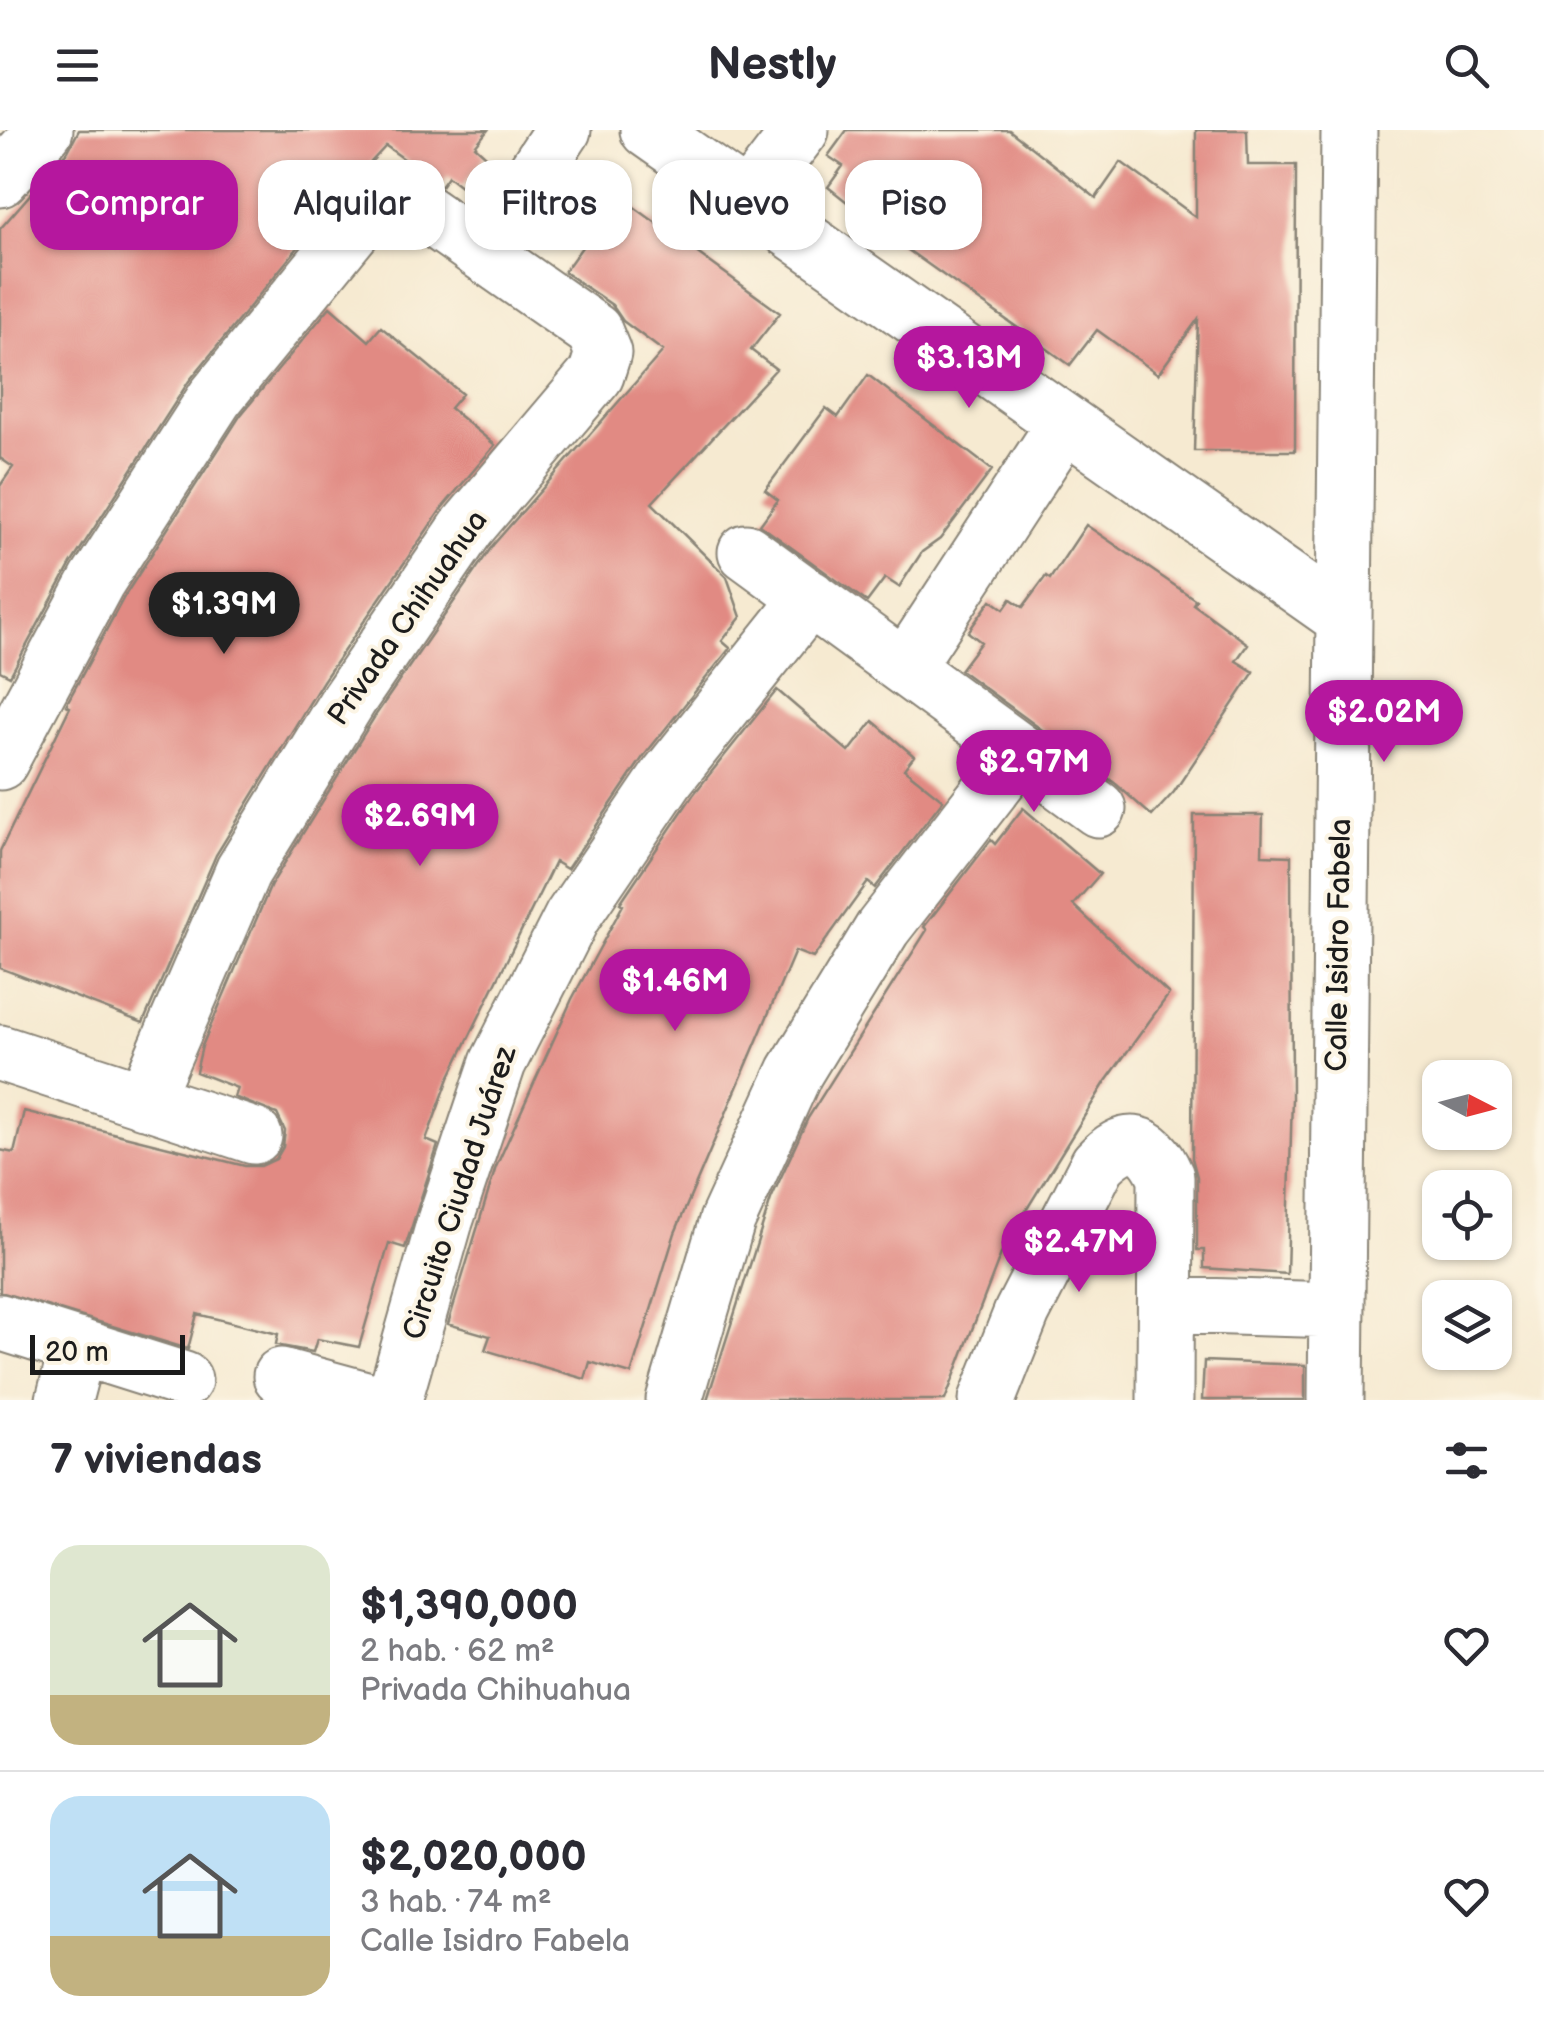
<!DOCTYPE html>
<html lang="es">
<head>
<meta charset="utf-8">
<style>
	body { margin:0; font-family:"Balsamiq Sans",sans-serif; background:#f2f2f3; color:#2b2b33; height:100vh; display:flex; flex-direction:column; font-size:38px; white-space:nowrap }
	* { box-sizing:border-box; margin:0 }
	p { font-size:32px; color:#7c7c81 }
	.icon { flex:none; width:55px; height:55px; fill:none; stroke:currentColor; stroke-width:2; stroke-linecap:round; stroke-linejoin:round }
	.map { position:relative; height:1270px; overflow:hidden }
	.sheet { display:flex; flex-direction:column; background:#fff; flex:1 }
	.sheet>* { flex:none }
	.banner { position:absolute; left:30px; top:30px; width:1000px; height:90px; display:flex; gap:20px }
	.needle { width:65px; rotate:96deg }
	.buttons { position:absolute; left:1422px; top:930px; display:grid; gap:20px }
	.buttons a { display:grid; place-items:center; width:90px; height:90px; border-radius:20px; background:#fff; box-shadow:0 2px 8px #0004; font-size:50px }
	.scale { position:absolute; left:30px; bottom:25px; width:155px; box-sizing:border-box; padding-left:10px; border:5px solid #1c1c1c; border-top:0; font-size:28px; line-height:35px; white-space:nowrap; color:#1c1c1c; -webkit-text-stroke:8px #fcf5e5; paint-order:stroke }
	.price { position:absolute; translate:-50% -85px; padding:0 22px; border-radius:35px; background:#b5179e; color:#fff; font-size:32px; line-height:65px; filter:drop-shadow(0 2px 5px #0008) }
	.price::after { content:''; position:absolute; left:50%; top:60px; width:30px; height:22px; margin-left:-15px; background:inherit; clip-path:polygon(0 0,100% 0,50% 100%) }
	.price.on { background:#222; color:#fff }
	ul { padding:0; list-style:none }
	li { display:flex; align-items:center; gap:30px; height:250px; padding:0 50px }
	li+li { border-top:2px solid #e1e1e2 }
	li span { display:grid; place-items:center; flex:none; width:280px; height:200px; border-radius:30px; color:#555 }
	li>.icon { margin-inline-start:auto }
	span .icon { width:120px; height:120px; fill:#fffc; stroke-width:1 }
	li b { font-size:42px }
	h2 { display:flex; justify-content:space-between; align-items:center; height:120px; padding:0 50px; font-size:42px }
	.chip { padding:0 35px; border-radius:30px; background:#fff; box-shadow:0 2px 8px #0004; font-size:35px; line-height:90px }
	.chip.on { background:#b5179e; color:#fff }
	header { display:flex; justify-content:space-between; align-items:center; height:130px; padding:0 50px; background:#fff; font-size:45px; font-weight:700 }
	.map>svg:first-child { display:block }
</style>
</head>
<body>
<header><svg class="icon" aria-label="menu" viewBox="0 0 24 24"><path d="M4 6h16M4 12h16M4 18h16"/></svg>Nestly<svg class="icon" aria-label="search" viewBox="0 0 24 24"><circle cx="10" cy="10" r="6"/><path d="M15 15l6 6"/></svg></header>
<div class="map">
<svg width="1544" height="1270" viewBox="0 0 1544 1270">
	<rect width="100%" height="100%" fill="#fcf5e5"/>
	<filter id="ink" filterUnits="userSpaceOnUse"><feTurbulence type="fractalNoise" baseFrequency=".01" numOctaves="2"/><feDisplacementMap in="SourceGraphic" scale="20" xChannelSelector="R" yChannelSelector="G"/><feConvolveMatrix kernelMatrix="1 2 1 2 8 2 1 2 1" color-interpolation-filters="sRGB"/></filter>
	<filter id="wash" filterUnits="userSpaceOnUse"><feTurbulence type="fractalNoise" baseFrequency=".0048" numOctaves="4" result="noise"/><feDisplacementMap in="SourceGraphic" scale="40" xChannelSelector="R" yChannelSelector="G"/><feGaussianBlur stdDeviation="2.25" result="paint"/><feColorMatrix in="noise" values="0 0 0 0 0 0 0 0 0 0 0 0 0 0 0 0 0 1.4 0 .05"/><feComposite in="paint" operator="in"/></filter>
	<g filter="url(#wash)">
		<rect width="100%" height="100%" fill="#f6ead1"/>
		<g id="blocks">
			<path fill="#e18a83" d="M 79,0 L 488,0 L 475,16 L 485,25 L 462,57 L 448,46 L 441,56 L 386,16 L 344,61 L 189,251 L 71,434 L 10,546 L 0,541 L 0,356 L 13,337 L 0,328 L 0,99 L 68,21 Z
				M 847,0 L 1009,0 L 1096,68 L 1121,32 L 1196,87 L 1196,0 L 1247,0 L 1248,35 L 1296,35 L 1295,321 L 1194,321 L 1198,189 L 1158,244 L 1097,200 L 1070,235 L 908,120 L 828,57 L 843,36 L 828,26 Z
				M 619,66 L 780,183 L 751,220 L 776,239 L 652,373 L 727,447 L 741,487 L 722,511 L 730,518 L 643,627 L 567,739 L 555,732 L 449,948 L 426,1010 L 438,1015 L 405,1118 L 389,1113 L 359,1217 L 317,1209 L 313,1222 L 281,1216 L 276,1214 L 278,1204 L 197,1184 L 188,1219 L 0,1162 L 0,1020 L 14,1023 L 24,981 L 245,1036 L 261,1036 L 276,1029 L 283,1017 L 285,1001 L 277,984 L 234,967 L 237,958 L 196,942 L 202,916 L 271,755 L 375,586 L 493,415 L 663,221 L 623,191 L 612,175 L 564,142 Z
				M 330,177 L 369,211 L 381,197 L 424,232 L 462,264 L 450,278 L 495,315 L 442,378 L 323,551 L 216,725 L 143,893 L 0,838 L 0,721 L 70,577 L 66,575 L 124,467 L 240,286 Z
				M 868,245 L 992,340 L 940,409 L 922,422 L 899,457 L 885,448 L 867,472 L 760,395 L 778,370 L 765,360 L 826,278 L 838,287 Z
				M 1086,395 L 1196,470 L 1193,474 L 1248,514 L 1236,531 L 1254,542 L 1174,662 L 1152,686 L 1116,654 L 960,540 L 981,512 L 968,502 L 991,470 L 1004,479 L 1011,469 L 1023,477 L 1046,446 L 1050,449 Z
				M 777,560 L 849,622 L 873,591 L 914,626 L 904,639 L 943,670 L 875,758 L 868,752 L 813,828 L 795,821 L 675,1103 L 631,1244 L 590,1232 L 585,1249 L 485,1220 L 490,1206 L 448,1194 L 496,1037 L 572,869 L 623,775 L 620,773 L 693,665 Z
				M 1023,678 L 1100,744 L 1073,775 L 1169,864 L 1106,951 L 1004,1116 L 945,1270 L 707,1270 L 771,1069 L 808,988 L 927,800 L 924,797 L 991,710 L 995,714 Z
				M 1194,685 L 1263,685 L 1262,725 L 1291,726 L 1292,967 L 1287,1144 L 1204,1138 L 1204,1120 L 1197,1120 L 1197,1047 L 1192,1028 Z
				M 1204,1231 L 1305,1235 L 1305,1270 L 1202,1270 Z"/>
		</g>
	</g>
	<g filter="url(#ink)">
		<use href="#blocks" fill-opacity="0" stroke="#898376" stroke-width="2.5"/>
		<g fill="none" stroke-linecap="round" stroke-linejoin="round">
			<g stroke="#898376" stroke-width="59">
				<path id="minor" d="M 648,0 L 1343,488
					M 0,49 L 45,0
					M 745,73 L 801,0
					M 483,121 L 563,0
					M 746,422 L 1098,679
					M 905,538 L 1064,295
					M 0,632 L 97,451 L 215,268 L 368,81 L 389,70 L 411,73 L 594,201 L 603,223 L 596,245 L 468,396 L 349,569 L 243,741 L 144,971
					M 0,923 L 254,1006
					M 1167,1175 L 1336,1180
					M 0,1192 L 184,1250
					M 281,1246 L 369,1270
					M 64,1270 L 78,1216
					M 394,1270 L 445,1091 L 498,933 L 572,787 L 668,646 L 810,468
					M 674,1270 L 727,1091 L 795,942 L 883,798 L 1020,622
					M 987,1270 L 1022,1182 L 1098,1034 C 1127,1003 1150,1009 1166,1047 L 1165,1270
					M 1336,1270 L 1349,0"/>
			</g>
			<use href="#minor" stroke="#fff" stroke-width="55"/>
		</g>
	</g>
	<g text-anchor="middle" dominant-baseline="central" stroke-width="8" stroke-linejoin="round" paint-order="stroke">
		<g font-size="30" fill="#1c1c1c" stroke="#fcf5e5">
			<text transform="translate(408 488) rotate(-55)">Privada Chihuahua</text>
			<text transform="translate(1339 815) rotate(-89)">Calle Isidro Fabela</text>
			<text transform="translate(460 1063) rotate(-72)">Circuito Ciudad Juárez</text>
		</g>
	</g>
</svg>
<div class="buttons">
<a><svg class="needle" viewBox="-14 -14 28 28"><path d="M0-13l5 13h-10z" fill="#e53935"/><path d="M0 13l5-13h-10z" fill="#7c7c81"/></svg></a>
<a><svg class="icon" aria-label="locate" viewBox="0 0 24 24"><circle cx="12" cy="12" r="6"/><path d="M12 2v4M12 18v4M2 12h4M18 12h4"/></svg></a>
<a><svg class="icon" aria-label="layers" viewBox="0 0 24 24"><path d="M12 4l9 5-9 5-9-5zM3 14l9 5 9-5"/></svg></a>
</div>
<div class="scale">20 m</div>
<b class="price" style="left:969px;top:281px">$3.13M</b>
<b class="price on" style="left:224px;top:527px">$1.39M</b>
<b class="price" style="left:1384px;top:635px">$2.02M</b>
<b class="price" style="left:1034px;top:685px">$2.97M</b>
<b class="price" style="left:420px;top:739px">$2.69M</b>
<b class="price" style="left:675px;top:904px">$1.46M</b>
<b class="price" style="left:1079px;top:1165px">$2.47M</b>
<div class="banner">
<a class="chip on">Comprar</a>
<a class="chip">Alquilar</a>
<a class="chip">Filtros</a>
<a class="chip">Nuevo</a>
<a class="chip">Piso</a>
</div>
</div>
<section class="sheet">
<h2>7 viviendas<svg class="icon" aria-label="filters" viewBox="0 0 24 24"><path d="M4 7h16M4 17h16"/><circle cx="9" cy="7" r="2"/><circle cx="15" cy="17" r="2"/></svg></h2>
<ul>
<li><span style="background:linear-gradient(#dfe7d0 75%,#c2b280 0)"><svg class="icon" aria-label="home" viewBox="0 0 24 24"><path d="M3 11l9-7 9 7M6 9v11h12V9"/></svg></span><div><b>$1,390,000</b><p>2 hab. · 62 m²</p><p>Privada Chihuahua</p></div><svg class="icon" aria-label="heart" viewBox="0 0 24 24"><path d="M12 20l-8-8c-3-5 5-10 8-4 3-6 11-1 8 4z"/></svg></li>
<li><span style="background:linear-gradient(#bfe0f5 70%,#c2b280 0)"><svg class="icon" aria-label="home" viewBox="0 0 24 24"><path d="M3 11l9-7 9 7M6 9v11h12V9"/></svg></span><div><b>$2,020,000</b><p>3 hab. · 74 m²</p><p>Calle Isidro Fabela</p></div><svg class="icon" aria-label="heart" viewBox="0 0 24 24"><path d="M12 20l-8-8c-3-5 5-10 8-4 3-6 11-1 8 4z"/></svg></li>
</ul>
</section>
</body>
</html>
